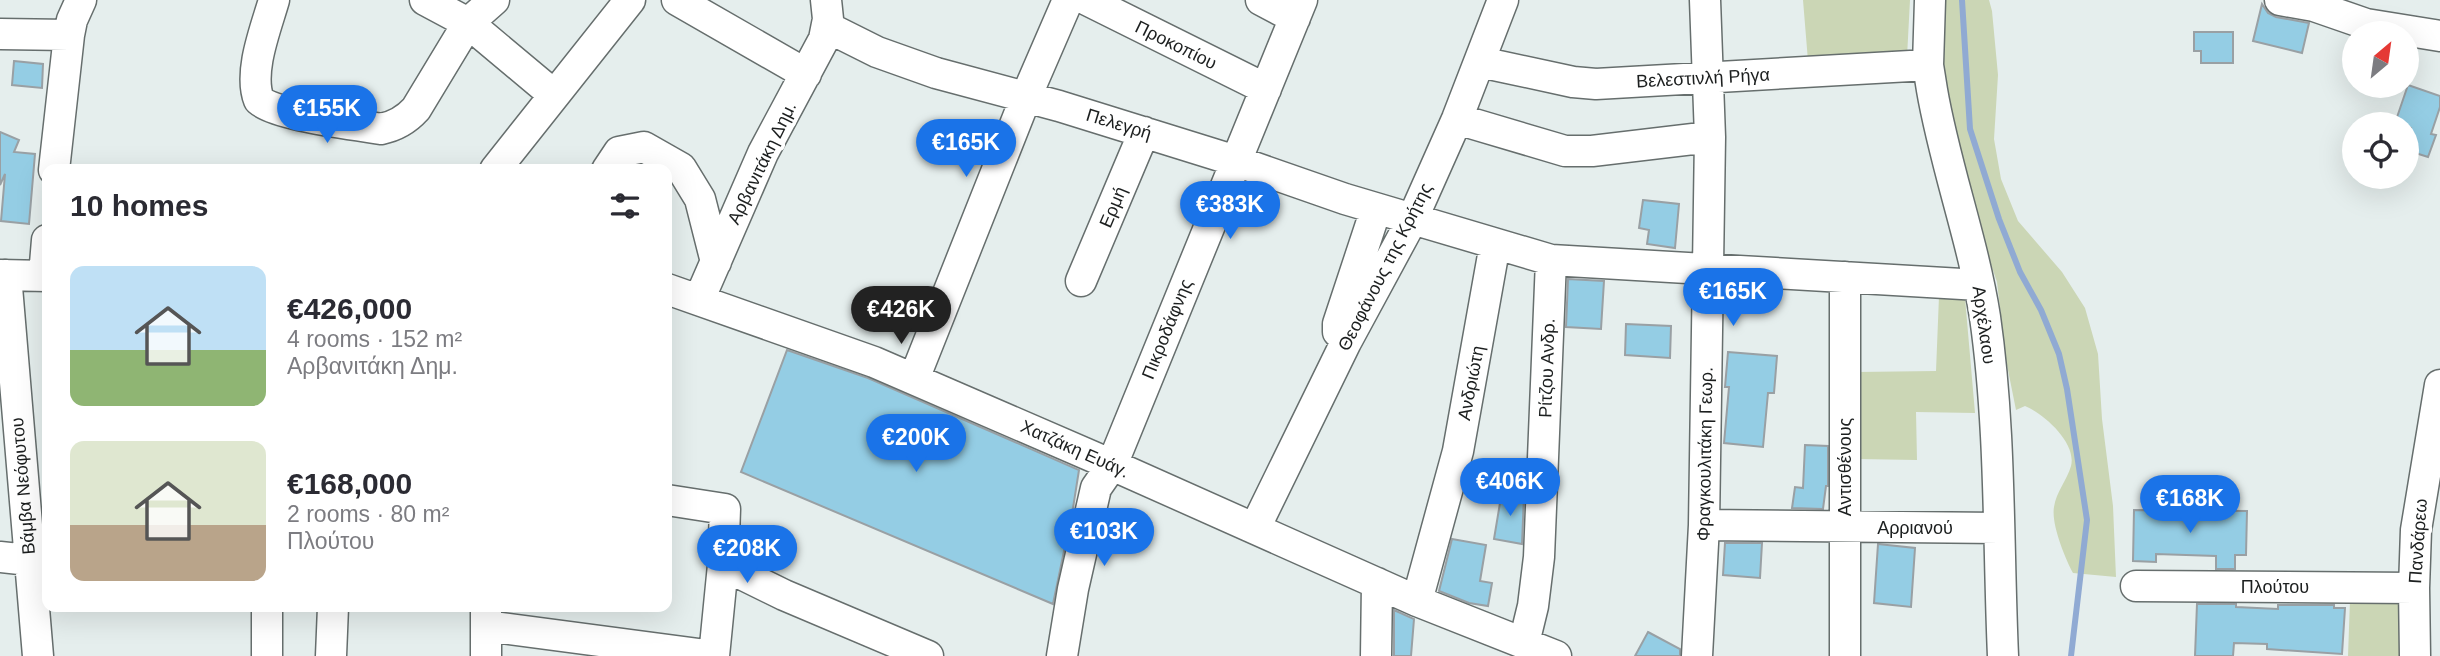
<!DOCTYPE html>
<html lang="en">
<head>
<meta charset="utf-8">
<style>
	body { margin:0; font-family:Helvetica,sans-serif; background:#f2f2f3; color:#2b2b33; height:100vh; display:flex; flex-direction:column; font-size:26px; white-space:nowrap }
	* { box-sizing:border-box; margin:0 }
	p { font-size:23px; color:#7c7c81 }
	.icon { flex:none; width:38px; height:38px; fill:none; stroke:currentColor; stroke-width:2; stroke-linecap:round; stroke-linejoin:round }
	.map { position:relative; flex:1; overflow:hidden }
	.details { position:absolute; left:42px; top:164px; width:630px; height:448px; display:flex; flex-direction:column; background:#fff; border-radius:14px; box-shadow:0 7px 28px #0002 }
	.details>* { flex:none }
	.needle { width:46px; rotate:29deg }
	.controls { position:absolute; left:2342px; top:21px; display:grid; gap:14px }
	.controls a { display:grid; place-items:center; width:77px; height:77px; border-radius:50%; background:#fff; box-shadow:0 7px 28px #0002; font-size:35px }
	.price { position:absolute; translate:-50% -60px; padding:0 16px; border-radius:24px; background:#1a73e8; color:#fff; font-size:23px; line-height:46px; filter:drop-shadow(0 2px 4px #0008) }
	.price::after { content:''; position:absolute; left:50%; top:42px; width:21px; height:16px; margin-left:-10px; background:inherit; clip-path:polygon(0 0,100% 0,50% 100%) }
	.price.active { background:#222; color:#fff }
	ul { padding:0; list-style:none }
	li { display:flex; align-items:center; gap:21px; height:175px; padding:0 28px }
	li span { display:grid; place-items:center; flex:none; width:196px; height:140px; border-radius:14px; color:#555 }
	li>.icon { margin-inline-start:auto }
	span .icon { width:84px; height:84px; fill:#fffc; stroke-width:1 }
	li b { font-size:30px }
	h2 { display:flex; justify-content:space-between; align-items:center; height:84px; padding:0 28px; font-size:30px }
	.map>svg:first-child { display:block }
</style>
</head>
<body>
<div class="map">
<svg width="2440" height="656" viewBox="0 0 2440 656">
	<rect width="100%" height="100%" fill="#e5eeed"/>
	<path fill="#cbd6b5" d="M 1803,0 L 1910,0 L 1907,57 L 1808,61 Z
		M 1939,0 L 1989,0 L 1992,11 L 1998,75 L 1994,139 L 2001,179 L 2018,221 L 2062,272 L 2085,308 L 2098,354 L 2102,419 L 2113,506 L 2116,577 L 2073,573 C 2065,558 2051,524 2054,507 C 2056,492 2067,480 2071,466 C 2077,443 2044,414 2025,406 L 2016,410 L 2006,360 L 1997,282 L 1975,218 L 1945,89 Z
		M 1939,296 L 1965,298 L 1975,413 L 1916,412 L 1917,460 L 1858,459 L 1857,372 L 1936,371 Z
		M 2350,600 L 2406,600 L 2404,656 L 2348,656 Z"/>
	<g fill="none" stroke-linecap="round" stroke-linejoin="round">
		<path stroke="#90aad3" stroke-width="6" d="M 1962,0 L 1970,129 L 1999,219 L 2020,272 L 2041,310 L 2059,354 L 2067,389 L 2087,520 L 2071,656"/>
	</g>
	<path fill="#94cde4" stroke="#99a0a4" stroke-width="2" d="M 2262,4 L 2268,13 L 2276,17 L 2309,23 L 2302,53 L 2253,41 Z
		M 2194,32 L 2233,32 L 2233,63 L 2201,63 L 2201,51 L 2194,51 Z
		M 14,61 L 43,64 L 42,88 L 12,85 Z
		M 2408,85 L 2440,96 L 2440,107 L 2431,134 L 2436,135 L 2428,157 L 2406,150 L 2411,128 L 2406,126 L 2406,124 L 2395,123 Z
		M 0,132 L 19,140 L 14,152 L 35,154 L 29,224 L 1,221 L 5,174 L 0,185 Z
		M 1643,200 L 1679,204 L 1675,248 L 1647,244 L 1649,230 L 1639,228 Z
		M 1568,279 L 1604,281 L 1601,329 L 1566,327 Z
		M 1626,324 L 1671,326 L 1670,358 L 1625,355 Z
		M 787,350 L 868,378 L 1079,470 L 1073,508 L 1053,604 L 741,472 Z
		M 1728,352 L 1777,356 L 1774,393 L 1768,393 L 1763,447 L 1724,443 L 1729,387 L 1725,387 Z
		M 1805,445 L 1828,446 L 1828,486 L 1826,486 L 1823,509 L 1792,508 L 1795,487 L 1803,488 Z
		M 1502,491 L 1524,495 L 1522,544 L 1494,539 Z
		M 2134,510 L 2247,511 L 2246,555 L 2235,555 L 2235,569 L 2216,569 L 2216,556 L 2156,554 L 2156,562 L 2133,561 Z
		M 1452,539 L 1486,545 L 1480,581 L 1492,583 L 1488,606 L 1469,603 L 1439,591 Z
		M 1725,543 L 1762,543 L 1760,578 L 1723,575 Z
		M 1878,544 L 1915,548 L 1911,607 L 1874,603 Z
		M 2197,604 L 2236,604 L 2236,607 L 2278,609 L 2278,605 L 2334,605 L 2334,608 L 2345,608 L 2342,654 L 2267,649 L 2267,644 L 2234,643 L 2233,656 L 2195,656 Z
		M 1394,610 L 1414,619 L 1411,656 L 1394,656 Z
		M 1648,632 L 1680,649 L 1680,656 L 1635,656 Z"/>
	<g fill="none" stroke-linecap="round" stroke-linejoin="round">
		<g stroke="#666e6d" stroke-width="33">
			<path id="minor" d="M 274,0 C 266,28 248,72 259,100 C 277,116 354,124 381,129 C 396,126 406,120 416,109 L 468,23 L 494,0
				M 425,0 L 468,23 L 554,95
				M 677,0 L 806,74
				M 1087,0 L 1266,89
				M 1261,0 L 1295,18
				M 1930,0 L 1928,65 L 1932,90 C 1945,166 1973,240 1985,317 C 2001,429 1998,543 2003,656
				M 2280,0 L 2314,6 L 2366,24 L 2440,36
				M 827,27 L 877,52 L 936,73 L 1059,106 L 1236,161 L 1345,199 L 1551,260 L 1979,285
				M 0,34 L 69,35
				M 1480,62 L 1573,82 L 1596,84 L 1928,65
				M 1457,119 L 1565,151 L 1592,151 L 1710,137
				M 54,170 L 69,35 L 72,20 L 81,0
				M 495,170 L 630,0
				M 607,170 L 619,152 L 644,147 L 681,168 L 700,199 L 716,262
				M 0,275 L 47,276
				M 6,275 L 38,656
				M 44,276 L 47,240
				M 1081,281 L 1144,132
				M 667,289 L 874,362 L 1112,465 L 1417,601 L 1556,656
				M 699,300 L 763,153 L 824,39 L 828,19 L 826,0
				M 1338,332 L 1338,324 L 1376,209
				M 914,379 L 1026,97 L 1068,0
				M 667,500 L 725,509 L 723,565 L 714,656
				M 1704,525 L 1999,528
				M 1255,528 L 1346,342 L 1412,220 L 1457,119 L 1503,0
				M 0,557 L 47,562
				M 723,565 L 784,595 L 928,656
				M 2136,586 L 2414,588
				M 1417,601 L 1458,451 L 1495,244
				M 486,626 L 714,656
				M 1524,643 L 1533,606 L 1539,557 L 1551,260
				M 267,656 L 267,607
				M 331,656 L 333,607
				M 486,656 L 486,607
				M 1062,656 L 1073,589 L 1096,488 L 1112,465 L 1302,0
				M 1376,656 L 1377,583
				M 1697,656 L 1704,525 L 1710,137 L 1705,0
				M 1845,656 L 1845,277
				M 2415,656 L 2414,588 L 2416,530 L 2440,385"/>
		</g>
		<use href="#minor" stroke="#fff" stroke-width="30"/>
	</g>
	<g text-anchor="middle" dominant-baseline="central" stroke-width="7" stroke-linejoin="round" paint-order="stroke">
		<g font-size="18" fill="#1c1f1f" stroke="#fff">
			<text transform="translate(1176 45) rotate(26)">Προκοπίου</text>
			<text transform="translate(1703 78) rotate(-3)">Βελεστινλή Ρήγα</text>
			<text transform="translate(1119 124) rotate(17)">Πελεγρή</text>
			<text transform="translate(762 163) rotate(-64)">Αρβανιτάκη Δημ.</text>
			<text transform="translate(1113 207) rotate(-67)">Ερμή</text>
			<text transform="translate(1385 267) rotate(-63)">Θεοφάνους της Κρήτης</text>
			<text transform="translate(1984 325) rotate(82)">Αρχέλαου</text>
			<text transform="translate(1167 329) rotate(-68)">Πικροδάφνης</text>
			<text transform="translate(1547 368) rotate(-88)">Ρίτζου Ανδρ.</text>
			<text transform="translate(1471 383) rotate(-79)">Ανδριώτη</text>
			<text transform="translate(1075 449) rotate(24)">Χατζάκη Ευάγ.</text>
			<text transform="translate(1705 454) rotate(-89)">Φραγκουλιτάκη Γεωρ.</text>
			<text transform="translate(1845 467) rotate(-90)">Αντισθένους</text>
			<text transform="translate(23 486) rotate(-95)">Βάμβα Νεόφυτου</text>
			<text x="1915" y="528">Αρριανού</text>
			<text transform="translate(2418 541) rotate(-86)">Πανδάρεω</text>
			<text x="2275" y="587">Πλούτου</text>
		</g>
	</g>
</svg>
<div class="controls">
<a><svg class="needle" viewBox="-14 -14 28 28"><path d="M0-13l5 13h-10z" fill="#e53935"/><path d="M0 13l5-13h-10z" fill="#7c7c81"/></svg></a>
<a><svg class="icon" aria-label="locate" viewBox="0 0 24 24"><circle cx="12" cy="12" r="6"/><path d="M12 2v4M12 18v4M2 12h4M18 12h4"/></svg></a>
</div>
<b class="price" style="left:327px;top:145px">€155K</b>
<b class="price" style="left:966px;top:179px">€165K</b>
<b class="price" style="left:1230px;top:241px">€383K</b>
<b class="price" style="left:1733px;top:328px">€165K</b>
<b class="price active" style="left:901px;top:346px">€426K</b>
<b class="price" style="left:916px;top:474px">€200K</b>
<b class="price" style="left:1510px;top:518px">€406K</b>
<b class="price" style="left:2190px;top:535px">€168K</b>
<b class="price" style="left:1104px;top:568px">€103K</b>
<b class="price" style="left:747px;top:585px">€208K</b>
<section class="details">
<h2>10 homes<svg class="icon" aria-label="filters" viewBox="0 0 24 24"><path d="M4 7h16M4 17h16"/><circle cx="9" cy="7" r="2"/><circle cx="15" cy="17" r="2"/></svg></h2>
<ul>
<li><span style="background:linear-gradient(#bfe0f5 60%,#8fb573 0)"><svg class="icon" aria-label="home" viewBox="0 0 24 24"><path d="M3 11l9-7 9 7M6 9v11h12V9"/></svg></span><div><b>€426,000</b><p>4 rooms · 152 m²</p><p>Αρβανιτάκη Δημ.</p></div></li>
<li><span style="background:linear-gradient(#dfe7d0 60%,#b9a48a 0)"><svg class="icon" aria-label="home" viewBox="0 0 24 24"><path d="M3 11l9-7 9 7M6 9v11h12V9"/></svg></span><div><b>€168,000</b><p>2 rooms · 80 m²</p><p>Πλούτου</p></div></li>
</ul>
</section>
</div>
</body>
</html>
